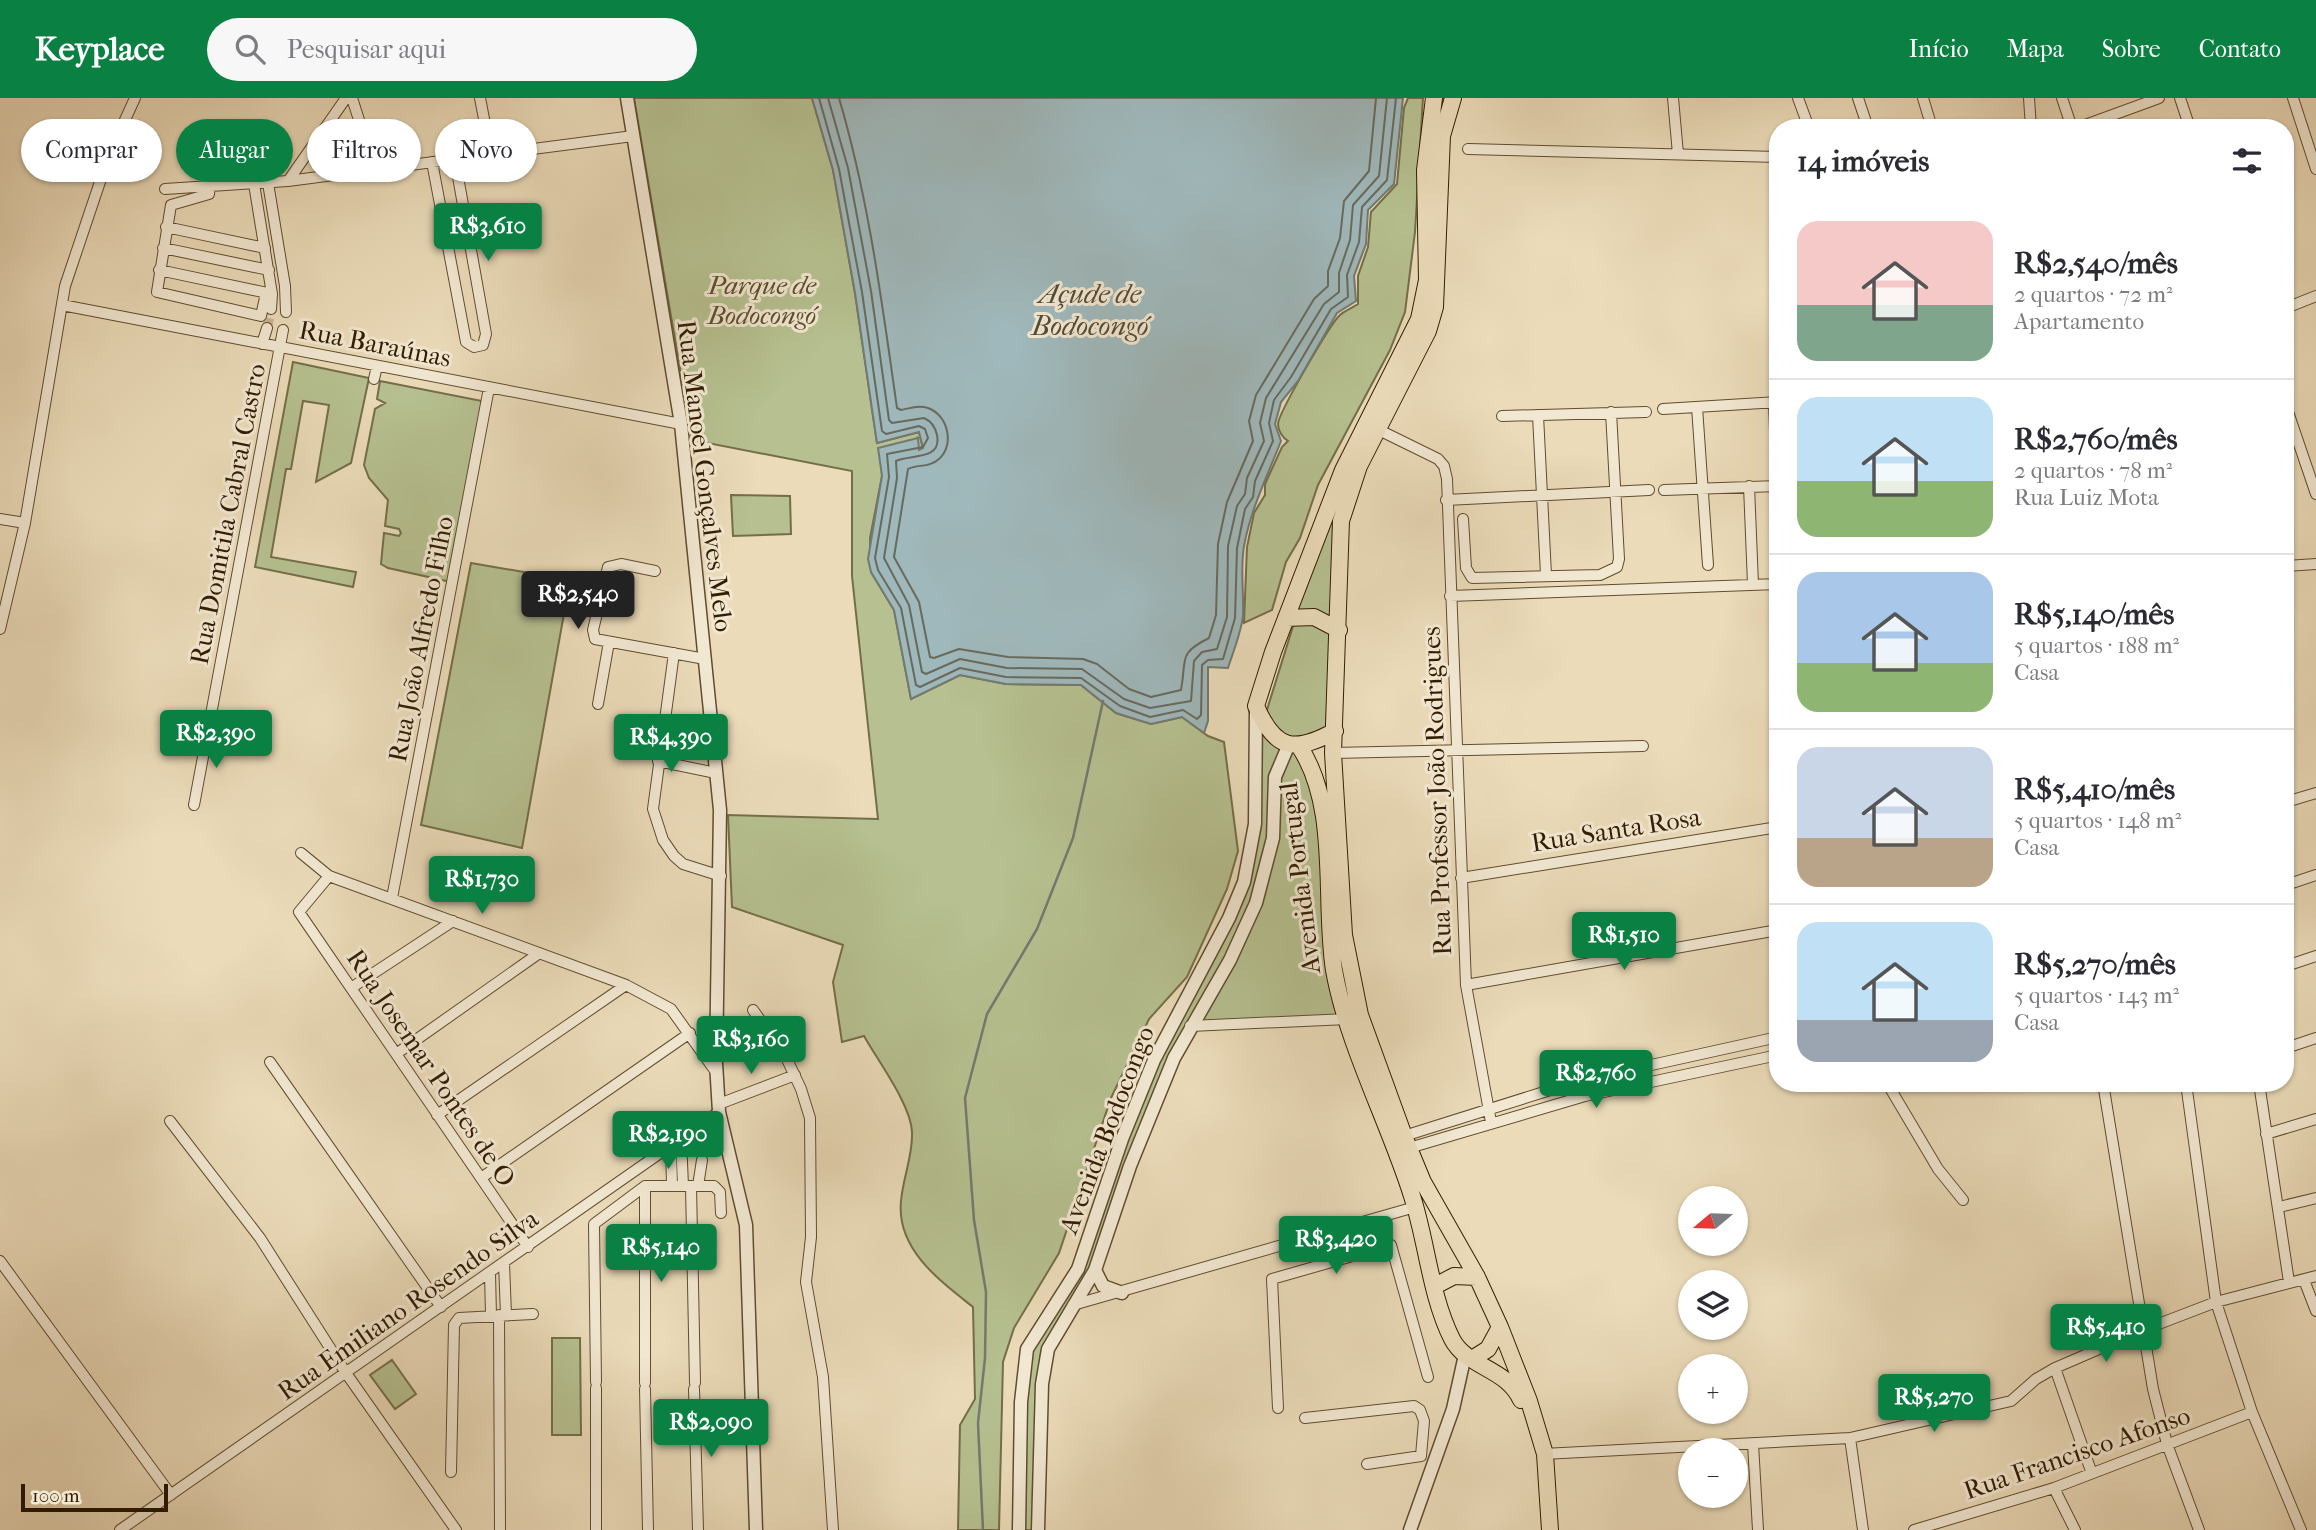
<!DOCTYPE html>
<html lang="pt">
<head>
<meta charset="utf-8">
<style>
	body { margin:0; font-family:"IM FELL French Canon",serif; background:#f7f7f7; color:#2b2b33; height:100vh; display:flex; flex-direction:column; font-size:26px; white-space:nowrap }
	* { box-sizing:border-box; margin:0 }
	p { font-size:23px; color:#7c7c81 }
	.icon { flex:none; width:38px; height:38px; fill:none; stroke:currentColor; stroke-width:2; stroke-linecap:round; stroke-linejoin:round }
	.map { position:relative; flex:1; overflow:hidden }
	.details { position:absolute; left:1769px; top:21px; width:525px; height:973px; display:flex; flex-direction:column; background:#fff; border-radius:28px; box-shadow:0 2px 5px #0004 }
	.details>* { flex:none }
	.top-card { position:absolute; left:21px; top:21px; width:665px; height:63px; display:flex; gap:14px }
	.needle { width:46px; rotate:251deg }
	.tools { position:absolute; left:1678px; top:1088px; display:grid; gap:14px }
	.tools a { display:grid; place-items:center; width:70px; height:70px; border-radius:50%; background:#fff; box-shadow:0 2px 5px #0004; font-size:35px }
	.scale { position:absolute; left:21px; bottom:18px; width:147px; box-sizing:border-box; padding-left:7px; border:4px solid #321c00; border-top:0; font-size:19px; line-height:24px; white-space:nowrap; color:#321c00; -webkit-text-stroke:5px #f2e8d2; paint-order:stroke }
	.price { position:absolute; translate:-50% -60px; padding:0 16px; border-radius:7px; background:#0b8043; color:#fff; font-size:23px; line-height:46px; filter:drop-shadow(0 2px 4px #0008) }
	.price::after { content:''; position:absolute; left:50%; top:42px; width:21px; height:16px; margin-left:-10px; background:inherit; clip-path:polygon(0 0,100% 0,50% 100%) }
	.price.current { background:#222; color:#fff }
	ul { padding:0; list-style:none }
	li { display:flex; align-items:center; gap:21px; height:175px; padding:0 28px }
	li+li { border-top:2px solid #e1e1e2 }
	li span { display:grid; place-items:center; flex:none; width:196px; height:140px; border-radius:21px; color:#555 }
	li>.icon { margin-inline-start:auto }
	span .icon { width:84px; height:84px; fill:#fffc; stroke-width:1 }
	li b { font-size:30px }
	h2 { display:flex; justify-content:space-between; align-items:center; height:84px; padding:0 28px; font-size:30px }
	.chip { padding:0 24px; border-radius:32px; background:#fff; box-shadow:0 2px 5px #0004; font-size:24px; line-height:63px }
	.chip.current { background:#0b8043; color:#fff }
	header { display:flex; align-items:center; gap:42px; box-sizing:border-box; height:98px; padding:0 35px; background:#0b8043; color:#fff }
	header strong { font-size:33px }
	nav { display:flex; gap:38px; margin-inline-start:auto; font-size:24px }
	.search { width:490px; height:63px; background:#f7f7f7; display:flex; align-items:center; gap:18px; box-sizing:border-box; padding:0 24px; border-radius:38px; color:#7c7c81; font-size:26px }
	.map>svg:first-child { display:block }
</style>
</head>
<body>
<header>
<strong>Keyplace</strong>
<div class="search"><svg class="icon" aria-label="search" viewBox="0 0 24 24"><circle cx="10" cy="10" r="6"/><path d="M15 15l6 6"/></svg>Pesquisar aqui</div>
<nav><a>Início</a><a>Mapa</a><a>Sobre</a><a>Contato</a></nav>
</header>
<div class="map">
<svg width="2316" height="1432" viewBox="0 0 2316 1432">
	<rect width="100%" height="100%" fill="#ebdbb9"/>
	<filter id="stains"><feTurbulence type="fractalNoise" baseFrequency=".00286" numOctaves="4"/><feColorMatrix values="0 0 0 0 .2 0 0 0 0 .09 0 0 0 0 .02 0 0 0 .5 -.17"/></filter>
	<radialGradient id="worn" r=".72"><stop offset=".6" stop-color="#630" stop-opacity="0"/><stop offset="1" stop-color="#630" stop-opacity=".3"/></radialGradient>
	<path fill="#b6c090" stroke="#746e48" stroke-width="2" d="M 634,0 L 812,0 L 833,72 L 855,195 L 877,345 L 919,334 L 923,351 L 918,352 L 917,340 L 882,378 L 870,440 L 871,474 L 894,512 L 911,601 L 960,577 L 1006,586 L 1081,587 L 1116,615 L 1151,626 L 1182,619 L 1208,638 L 1224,644 L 1238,753 L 1227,791 L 1187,879 L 1149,921 L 1111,1000 L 1059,1155 L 1014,1230 L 1003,1264 L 999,1432 L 958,1432 L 960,1327 L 975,1301 L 973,1209 C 940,1183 896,1151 901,1103 C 903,1079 913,1058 912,1034 C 911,1007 878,963 864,938 L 842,944 L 833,884 L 843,847 L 732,809 L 728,717 L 878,721 L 852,478 L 852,373 L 692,342 Z
		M 1408,0 L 1423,0 L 1415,134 L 1405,214 L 1390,252 L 1318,387 L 1300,440 L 1286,464 L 1272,512 L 1244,525 L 1247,449 L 1254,415 L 1265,397 L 1265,386 L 1282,349 L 1288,343 C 1283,340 1278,333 1278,326 C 1278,316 1330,226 1340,217 C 1345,213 1352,210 1358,206 L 1358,178 L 1368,149 L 1371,114 L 1397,86 L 1404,10 Z
		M 1436,0 L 1449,0 L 1430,213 L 1354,367 L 1334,525 L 1292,517 L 1315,450 L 1420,224 Z
		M 293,264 L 369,280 L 351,365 L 316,384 L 329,307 L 303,303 L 291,371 L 286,371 L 271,459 L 356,474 L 353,489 L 255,469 Z
		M 380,283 L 482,303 L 451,484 L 388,470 L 381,466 L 384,435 L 399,438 L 401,435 L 399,431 L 385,428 L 388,402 L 369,380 L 364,367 L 375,311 L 385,305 L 377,301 Z
		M 731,397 L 790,398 L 791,436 L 733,438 Z
		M 471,465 L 570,482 L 522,750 L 421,727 Z
		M 1294,525 L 1327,529 L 1333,539 L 1329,630 L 1310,642 L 1283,640 L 1266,615 Z
		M 1260,632 L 1282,650 L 1269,737 L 1257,791 L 1233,849 L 1179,941 L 1092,1171 L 1058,1222 L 1040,1259 L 1033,1432 L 1023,1432 L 1026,1273 L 1040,1235 L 1071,1194 L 1083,1171 L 1117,1064 L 1158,960 L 1247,787 L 1259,731 Z
		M 1290,651 L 1304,660 L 1313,686 L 1342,918 L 1197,925 L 1261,800 L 1277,680 Z
		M 552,1240 L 580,1240 L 581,1337 L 552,1337 Z
		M 392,1262 L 416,1296 L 395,1311 L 370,1277 Z"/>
	<path fill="#9fb8bb" stroke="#737a70" stroke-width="2" d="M 812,0 L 1403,0 L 1394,86 L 1368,112 L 1366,146 L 1354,178 L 1356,203 L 1337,215 L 1298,283 L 1281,304 L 1275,326 L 1281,343 C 1267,379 1251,410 1244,448 C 1240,471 1244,495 1243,518 C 1241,535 1233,554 1228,570 L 1208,569 L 1208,623 L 1204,635 L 1182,619 L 1151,626 L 1116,615 L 1081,587 L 1006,586 L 960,577 L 911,601 L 894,512 L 871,474 L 868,461 L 882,378 L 878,350 L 918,340 L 919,352 L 923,350 L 919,334 L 877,345 L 855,195 L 833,72 Z"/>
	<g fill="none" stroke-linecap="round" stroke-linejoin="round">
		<path stroke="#686a5e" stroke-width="2" d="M 819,0 L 839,71 L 862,194 L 882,333 L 886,336 L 919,328 L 925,331 L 928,340 L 923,349 L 887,356 L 889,379 L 875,460 L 878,472 L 901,510 L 916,587 L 920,589 L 960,570 L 1006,579 L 1081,580 L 1120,608 L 1150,619 L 1183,612 L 1197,621 L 1201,617 L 1202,567 L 1208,562 L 1223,561 L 1235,520 L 1237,450 L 1245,411 L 1253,399 L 1255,383 L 1273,343 L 1269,325 L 1274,302 L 1291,279 L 1331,211 L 1348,199 L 1347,177 L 1359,144 L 1362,109 L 1387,82 L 1396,0
			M 828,0 L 848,70 L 871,193 L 889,322 L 892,325 L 924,320 C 931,323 935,328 937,337 C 942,363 910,356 896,363 L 897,380 L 884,460 L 909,507 L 922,574 L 926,576 L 960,561 L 1007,570 L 1082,571 L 1124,601 L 1150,610 L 1191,603 L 1194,563 L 1202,554 L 1217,551 L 1227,519 L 1228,448 L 1237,408 L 1245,396 L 1247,380 L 1264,343 L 1260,325 L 1266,300 L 1324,206 L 1339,194 L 1339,175 L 1350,142 L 1353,107 L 1379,78 L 1387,0
			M 839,0 C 869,102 882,205 897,310 L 901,312 C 910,310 919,307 928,310 C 948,317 955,347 939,361 C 929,370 918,366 908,371 L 894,459 L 919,504 L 930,559 L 934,560 L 959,551 L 1008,559 L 1083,561 L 1097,566 L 1129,591 L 1151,599 L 1181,592 C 1187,561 1177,556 1209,540 L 1216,517 L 1218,446 L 1227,404 L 1253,343 L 1249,323 L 1256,297 L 1314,201 L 1328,188 L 1328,173 L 1340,140 L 1344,103 L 1369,73 L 1376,0"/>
		<path stroke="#737a70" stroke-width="2.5" d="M 983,1432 L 978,1325 L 985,1260 L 986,1194 L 974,1122 L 965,1000 L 987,916 L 1037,831 L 1073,740 L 1103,603"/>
		<path stroke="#c6b594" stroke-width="10" stroke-dasharray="10 5" stroke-linecap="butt" d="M 267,230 L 271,211"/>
		<g stroke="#604c2e" stroke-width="12">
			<path id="minor" d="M 352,0 L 375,72
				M 480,0 L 491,57
				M 1673,0 L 1678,56
				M 1798,0 L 1809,30
				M 1858,0 L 1868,30
				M 1923,0 L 1932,30
				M 2029,0 L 2031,30
				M 2062,0 L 2072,30
				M 2180,0 L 2190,30
				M 2293,0 L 2316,71
				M 2077,30 L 2159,0
				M 1468,51 L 1778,59
				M 432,64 L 466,244 L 474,249 L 483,247 L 486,236 L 455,62
				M 288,83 L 346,0
				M 268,85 L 285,188 L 286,214
				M 254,86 L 272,196 L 271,211
				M 210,88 L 209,96 L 171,107 L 157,194 L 261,218 L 266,195
				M 165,91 L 288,83 L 633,38
				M 166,129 L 265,150
				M 163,150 L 269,172
				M 159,172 L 272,196
				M 62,207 L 681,326
				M 2286,210 L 2316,198
				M 262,246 L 267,230
				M 374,281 L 377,268
				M 1774,304 L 1777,388
				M 2286,308 L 2316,396
				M 1697,309 L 1708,467
				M 1663,311 L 1778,304
				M 1538,317 L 1546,477
				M 1502,318 L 1646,314
				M 1379,332 L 1438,361 L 1444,368 L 1447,381 L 1466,887 L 1491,1024
				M 1749,388 L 1753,486
				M 1664,392 L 1778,388
				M 1446,402 L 1649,392
				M 0,421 L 25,425
				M 1463,421 L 1466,470 L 1472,480 L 1600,477 L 1617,469 L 1619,461 L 1611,314
				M 2286,468 L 2316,466
				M 655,473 L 621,466 L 608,469 L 593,532 L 595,541 L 705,561
				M 1450,498 L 1778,486
				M 0,531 L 25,425 L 65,188 L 109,57 L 135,0
				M 674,555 L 653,711 L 663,742 L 674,758 L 683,766 L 721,778
				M 598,606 L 609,544
				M 1333,655 L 1643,648
				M 658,663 L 716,675
				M 2286,704 L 2316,695
				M 194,707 L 283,232
				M 301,755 L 329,778 L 626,887 L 671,911 L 716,974
				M 329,778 L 299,814 L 528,1149
				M 1461,780 L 1778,729
				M 2286,787 L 2316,777
				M 392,800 L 489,290
				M 2286,868 L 2316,858
				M 1466,887 L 1778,832
				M 351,890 L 453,823
				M 753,912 L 785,957 L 801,991 L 810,1020 L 811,1139 L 806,1184 L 823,1279 L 833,1432
				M 1190,928 L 1348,921
				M 2286,950 L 2316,940
				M 396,956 L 538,856
				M 270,964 L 441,1209
				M 1887,985 L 1938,1071 L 1963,1102
				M 2103,985 L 2153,1291 L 2167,1346 L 2199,1432
				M 2186,985 L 2216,1204 L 2252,1314 L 2301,1432
				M 2259,985 L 2289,1184
				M 719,1006 L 795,977
				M 437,1017 L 626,887
				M 170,1023 L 260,1140 L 346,1275 L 456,1432
				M 2266,1036 L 2316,1021
				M 1404,1038 L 1579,983 L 1778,939
				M 681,1041 L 683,1088
				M 671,1048 L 672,1088
				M 1409,1050 L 1585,998 L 1778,957
				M 481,1080 L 690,935
				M 645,1088 L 645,1285
				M 691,1088 L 695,1285
				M 698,1088 L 702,1062
				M 2279,1109 L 2316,1100
				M 1332,1133 L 1340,1161
				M 0,1163 L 171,1397
				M 504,1165 L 506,1217
				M 490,1175 L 491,1218
				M 2304,1182 L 2316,1213
				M 1073,1207 L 1415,1109
				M 499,1217 L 500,1432
				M 2055,1270 L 2091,1373
				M 596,1284 L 594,1126 L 645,1088 L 714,1088 L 720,1094 L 721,1115
				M 596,1290 L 596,1432
				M 645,1291 L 648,1432
				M 694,1291 L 698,1432
				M 1278,1310 L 1272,1181 L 1391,1147 L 1428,1279
				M 1305,1320 L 1414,1308 L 1420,1312 L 1424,1323 L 1421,1358 L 1367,1366
				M 1850,1340 L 1863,1432
				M 1753,1346 L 1758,1432
				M 1543,1356 L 1850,1340 L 2011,1303 L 2036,1281 L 2055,1270 L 2143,1232 L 2216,1204 L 2316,1178
				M 451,1374 L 454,1227 L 459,1220 L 533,1216
				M 2054,1390 L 2075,1432
				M 120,1432 L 719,1014
				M 1914,1432 L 2054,1390 L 2252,1314"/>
		</g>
		<g stroke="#604c2e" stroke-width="15">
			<path id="tertiary" d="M 627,0 L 681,326 L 720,712 L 716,965 L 719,1014 L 746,1127 L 756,1432
				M 1095,1172 L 1103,1188 L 1122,1195
				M 1019,1432 L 1021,1304 L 1027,1251 L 1078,1171 L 1122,1041 L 1154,962 L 1229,820 L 1244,784 L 1255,726 L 1256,609
				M 1038,1432 L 1042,1286 L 1048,1251 L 1095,1172 L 1130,1068 L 1174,960 L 1230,862 L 1256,805 L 1273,740 L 1275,679 L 1289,646
				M 1410,1432 L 1453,1311 L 1465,1257"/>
		</g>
		<g stroke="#321c00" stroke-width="18">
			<path id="primary" d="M 1453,0 L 1442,38 L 1435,209 L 1428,233 L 1359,368 L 1341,423 L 1333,655 L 1344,837 L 1360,917 L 1404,1038 L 1423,1084 L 1477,1179 L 1500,1229 L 1529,1303 L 1545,1356 L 1550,1432
				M 1286,520 L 1314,519 L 1339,532
				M 1335,633 C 1295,655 1275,653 1256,608 L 1273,554 L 1343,372 L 1419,221 L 1427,182 L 1425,72 L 1434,0
				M 1299,648 C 1340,709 1323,802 1334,872 C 1347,946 1389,1025 1412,1098 C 1427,1144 1430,1197 1452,1241 C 1467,1270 1507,1270 1521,1302
				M 1435,1188 L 1454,1178 L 1477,1179
				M 1472,1261 L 1488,1251 L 1500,1229"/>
		</g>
		<use href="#minor" stroke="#f2e8d2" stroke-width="10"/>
		<use href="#tertiary" stroke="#f2e8d2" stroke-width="12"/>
		<use href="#primary" stroke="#ebdbb9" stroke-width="16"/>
	</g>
	<g text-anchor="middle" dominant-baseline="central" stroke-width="6" stroke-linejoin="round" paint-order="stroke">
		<g font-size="26" font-style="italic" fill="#5a4d2b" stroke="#f2e8d2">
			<text x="762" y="187">Parque de<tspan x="762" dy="30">Bodocongó</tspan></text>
		</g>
		<g font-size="26" fill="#321c00" stroke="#f2e8d2">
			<text transform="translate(375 246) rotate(11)">Rua Baraúnas</text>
			<text transform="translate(705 378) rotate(83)">Rua Manoel Gonçalves Melo</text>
			<text transform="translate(228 416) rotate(-79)">Rua Domitila Cabral Castro</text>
			<text transform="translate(421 541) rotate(-79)">Rua João Alfredo Filho</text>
			<text transform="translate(1437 693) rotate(-92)">Rua Professor João Rodrigues</text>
			<text transform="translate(1616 732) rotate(-9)">Rua Santa Rosa</text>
			<text transform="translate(1300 780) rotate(-97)">Avenida Portugal</text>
			<text transform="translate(431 970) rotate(56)">Rua Josemar Pontes de O</text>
			<text transform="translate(1107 1032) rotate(-69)">Avenida Bodocongo</text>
			<text transform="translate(408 1207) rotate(-35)">Rua Emiliano Rosendo Silva</text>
			<text transform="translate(2077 1355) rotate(-19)">Rua Francisco Afonso</text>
		</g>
		<g font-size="28" font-style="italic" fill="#534b38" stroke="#f2e8d2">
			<text x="1090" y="195">Açude de<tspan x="1090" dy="32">Bodocongó</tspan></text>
		</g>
	</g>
	<rect width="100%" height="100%" filter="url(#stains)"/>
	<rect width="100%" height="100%" fill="url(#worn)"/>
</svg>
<div class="tools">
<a><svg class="needle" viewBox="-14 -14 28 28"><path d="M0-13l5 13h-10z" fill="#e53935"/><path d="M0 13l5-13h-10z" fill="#7c7c81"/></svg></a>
<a><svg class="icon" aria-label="layers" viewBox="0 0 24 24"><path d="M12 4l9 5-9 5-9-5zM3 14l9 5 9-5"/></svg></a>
<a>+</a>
<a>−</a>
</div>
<div class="scale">100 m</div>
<b class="price" style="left:488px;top:165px">R$3,610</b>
<b class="price current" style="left:578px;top:533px">R$2,540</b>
<b class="price" style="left:216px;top:672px">R$2,390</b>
<b class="price" style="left:671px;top:676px">R$4,390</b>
<b class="price" style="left:482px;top:818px">R$1,730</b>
<b class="price" style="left:1624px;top:874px">R$1,510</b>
<b class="price" style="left:751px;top:978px">R$3,160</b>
<b class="price" style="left:1596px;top:1012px">R$2,760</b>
<b class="price" style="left:668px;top:1073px">R$2,190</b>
<b class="price" style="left:1336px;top:1178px">R$3,420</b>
<b class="price" style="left:661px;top:1186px">R$5,140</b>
<b class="price" style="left:2106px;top:1266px">R$5,410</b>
<b class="price" style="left:1934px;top:1336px">R$5,270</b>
<b class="price" style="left:711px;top:1361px">R$2,090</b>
<div class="top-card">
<a class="chip">Comprar</a>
<a class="chip current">Alugar</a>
<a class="chip">Filtros</a>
<a class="chip">Novo</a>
</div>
<section class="details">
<h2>14 imóveis<svg class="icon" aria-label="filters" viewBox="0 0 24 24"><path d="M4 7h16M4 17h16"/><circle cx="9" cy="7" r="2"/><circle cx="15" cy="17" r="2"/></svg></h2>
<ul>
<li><span style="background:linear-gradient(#f6c9c9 60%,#7fa58c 0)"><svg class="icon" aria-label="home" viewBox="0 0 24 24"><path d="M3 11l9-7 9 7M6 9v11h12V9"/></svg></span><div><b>R$2,540/mês</b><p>2 quartos · 72 m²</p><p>Apartamento</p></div></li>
<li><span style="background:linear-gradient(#bfe0f5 60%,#8fb573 0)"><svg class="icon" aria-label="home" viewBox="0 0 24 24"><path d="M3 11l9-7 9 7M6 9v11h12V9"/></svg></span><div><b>R$2,760/mês</b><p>2 quartos · 78 m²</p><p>Rua Luiz Mota</p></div></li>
<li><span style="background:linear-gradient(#a9c7e8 65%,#8fb573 0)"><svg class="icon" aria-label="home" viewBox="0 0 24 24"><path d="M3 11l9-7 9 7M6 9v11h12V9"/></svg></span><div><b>R$5,140/mês</b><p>5 quartos · 188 m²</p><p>Casa</p></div></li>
<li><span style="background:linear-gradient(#c9d6e8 65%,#b9a48a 0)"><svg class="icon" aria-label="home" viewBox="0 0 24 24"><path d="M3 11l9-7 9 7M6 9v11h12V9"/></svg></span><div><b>R$5,410/mês</b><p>5 quartos · 148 m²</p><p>Casa</p></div></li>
<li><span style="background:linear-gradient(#bfe0f5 70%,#9aa5b1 0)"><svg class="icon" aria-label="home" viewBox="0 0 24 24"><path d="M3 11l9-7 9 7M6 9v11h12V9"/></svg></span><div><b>R$5,270/mês</b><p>5 quartos · 143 m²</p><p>Casa</p></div></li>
</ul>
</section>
</div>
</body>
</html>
